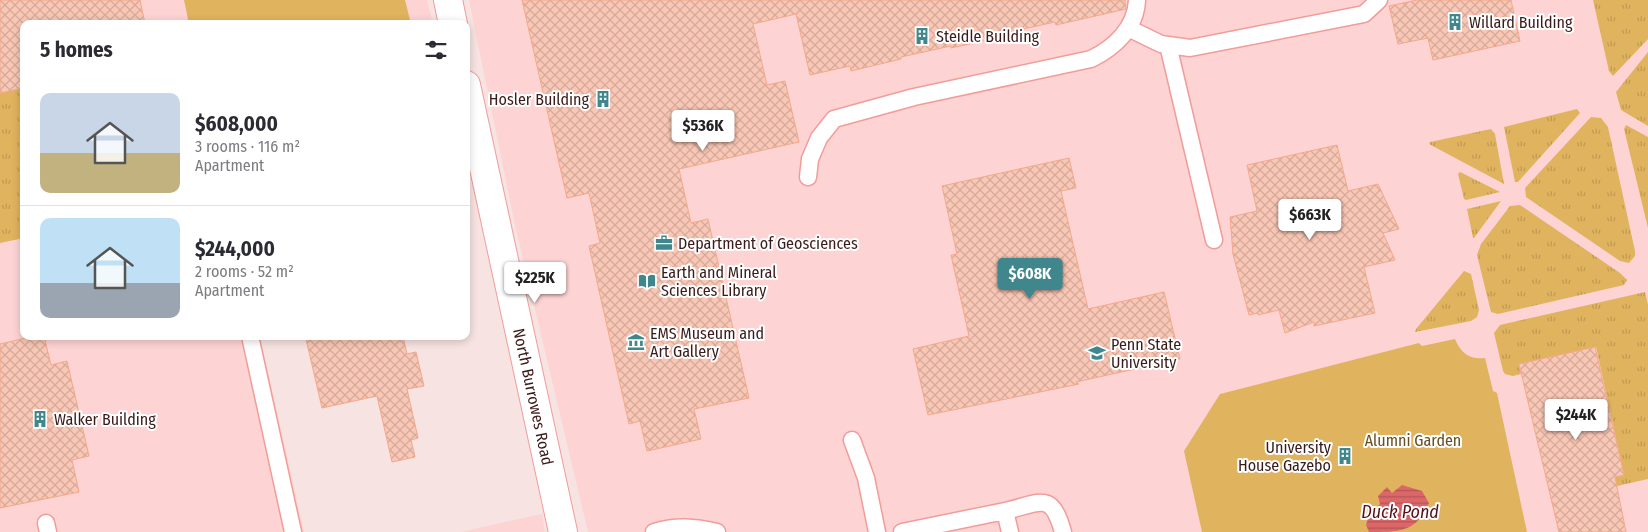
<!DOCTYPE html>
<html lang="en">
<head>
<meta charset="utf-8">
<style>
	body { margin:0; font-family:"Fira Sans Condensed",sans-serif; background:#f7f7f7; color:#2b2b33; height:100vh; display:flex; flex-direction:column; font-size:19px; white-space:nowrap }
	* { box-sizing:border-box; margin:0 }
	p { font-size:16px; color:#7c7c81 }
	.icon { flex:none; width:28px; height:28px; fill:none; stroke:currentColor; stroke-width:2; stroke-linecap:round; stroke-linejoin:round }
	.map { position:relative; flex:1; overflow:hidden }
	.side { position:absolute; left:20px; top:20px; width:450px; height:320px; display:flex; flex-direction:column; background:#fff; border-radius:10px; box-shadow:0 2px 8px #0003 }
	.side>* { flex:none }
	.price { position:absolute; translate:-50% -42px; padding:0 11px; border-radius:5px; background:#fff; color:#222; font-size:16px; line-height:32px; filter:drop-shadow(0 1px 2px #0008) }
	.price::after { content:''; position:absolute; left:50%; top:30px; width:15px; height:11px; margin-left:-8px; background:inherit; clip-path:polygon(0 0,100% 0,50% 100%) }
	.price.current { background:#3f878c; color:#fff }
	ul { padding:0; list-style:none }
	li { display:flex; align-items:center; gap:15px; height:125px; padding:0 20px }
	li+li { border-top:1px solid #e1e1e2 }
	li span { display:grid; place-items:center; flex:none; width:140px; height:100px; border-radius:10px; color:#555 }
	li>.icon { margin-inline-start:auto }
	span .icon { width:60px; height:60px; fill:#fffc; stroke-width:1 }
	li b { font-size:21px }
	h2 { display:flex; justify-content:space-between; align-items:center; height:60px; padding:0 20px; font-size:21px }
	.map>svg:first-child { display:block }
</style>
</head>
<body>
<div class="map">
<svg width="1648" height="532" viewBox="0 0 1648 532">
	<defs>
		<pattern id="grass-tufts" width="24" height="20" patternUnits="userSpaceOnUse" patternTransform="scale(1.25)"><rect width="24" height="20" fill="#e0b35f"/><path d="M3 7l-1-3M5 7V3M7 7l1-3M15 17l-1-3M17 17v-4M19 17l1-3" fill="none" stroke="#c19952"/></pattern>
		<pattern id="water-rules" width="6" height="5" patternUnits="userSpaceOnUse" patternTransform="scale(1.25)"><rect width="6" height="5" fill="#dc6769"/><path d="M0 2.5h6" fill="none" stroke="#b45456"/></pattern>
		<pattern id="building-cross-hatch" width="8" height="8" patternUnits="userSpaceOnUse" patternTransform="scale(1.25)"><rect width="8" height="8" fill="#f9c7b5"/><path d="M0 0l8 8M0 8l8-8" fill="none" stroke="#d6aa9b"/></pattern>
	</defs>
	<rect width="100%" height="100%" fill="#f6e3e2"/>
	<path fill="#fdd4d3" d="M 0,0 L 427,0 L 433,24 L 24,24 L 24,336 L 260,336 L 304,532 L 0,532 Z
		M 469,0 L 1648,0 L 1648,532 L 588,532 L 515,225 Z
		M 542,514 L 545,532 L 461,532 Z"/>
	<path fill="url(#grass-tufts)" d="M 1593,0 L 1648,0 L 1648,39 L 1613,76 L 1609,71 Z
		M 1648,52 L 1648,126 L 1621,110 L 1616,92 Z
		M 24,88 L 24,238 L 0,243 L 0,93 Z
		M 1577,109 L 1580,113 L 1518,182 L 1515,182 L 1504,127 Z
		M 1591,117 L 1601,118 L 1608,127 L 1635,251 L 1635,256 L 1629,263 L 1620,261 L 1526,197 L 1525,188 Z
		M 1626,125 L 1648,137 L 1648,228 L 1624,129 Z
		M 1491,129 L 1495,134 L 1504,184 L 1429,144 L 1430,142 Z
		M 1460,172 L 1500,192 L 1466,200 L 1464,199 L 1458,174 Z
		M 1501,201 L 1474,238 L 1473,238 L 1467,209 Z
		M 1520,205 L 1620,273 L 1627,280 L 1624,285 L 1498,314 L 1491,312 L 1477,255 L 1481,244 L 1510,206 Z
		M 1464,271 L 1471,274 L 1479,310 L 1477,317 L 1471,321 L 1415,332 L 1416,329 Z
		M 1645,292 L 1648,305 L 1648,479 L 1617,486 L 1609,479 L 1624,475 L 1596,347 L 1519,364 L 1521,374 L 1513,376 L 1505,374 L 1503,371 L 1494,333 L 1500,325 Z"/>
	<path fill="#e0b35f" d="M 184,0 L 405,0 L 411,24 L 189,24 Z
		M 1455,339 C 1461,353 1469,360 1485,358 L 1493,391 L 1497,393 L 1527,532 L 1202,532 L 1184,451 L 1220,394 L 1419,343 L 1422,346 Z"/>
	<path fill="url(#water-rules)" d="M 1402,485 L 1422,491 L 1429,503 C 1416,532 1401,532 1369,532 L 1366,525 L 1369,515 L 1380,504 L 1378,496 L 1387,487 L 1392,493 Z"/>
	<path fill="url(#building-cross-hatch)" stroke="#f6a789" d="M 0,0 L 140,0 L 145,24 L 24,24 L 24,88 L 0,93 Z
		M 522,0 L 1125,0 L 1126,9 L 1056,25 L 1055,22 L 1001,34 L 1001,37 L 997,38 L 951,48 L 951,46 L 901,57 L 901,59 L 851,71 L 850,66 L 810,75 L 796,14 L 753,24 L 767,85 L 785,81 L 799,142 L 679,169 L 691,223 L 708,219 L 749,398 L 694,409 L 701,439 L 647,451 L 640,421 L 629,424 L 589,246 L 600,243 L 589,193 L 567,198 Z
		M 1417,0 L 1511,0 L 1520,41 L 1433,60 L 1428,38 L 1398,44 L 1389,6 Z
		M 1337,145 L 1348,191 L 1378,184 L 1399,229 L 1383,233 L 1395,260 L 1364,267 L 1375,313 L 1314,326 L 1314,322 L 1285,333 L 1279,310 L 1258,315 L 1258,313 L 1249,315 L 1233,254 L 1230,217 L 1257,211 L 1247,165 Z
		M 1069,158 L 1076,188 L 1061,191 L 1088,309 L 1164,292 L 1180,359 L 1076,382 L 1079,384 L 928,415 L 913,349 L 969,336 L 951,255 L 957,254 L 942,186 Z
		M 34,336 L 44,336 L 51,365 L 67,361 L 89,456 L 72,460 L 79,492 L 0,508 L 0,344 Z
		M 320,336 L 403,336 L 407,354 L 416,352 L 424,386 L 407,389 L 418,438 L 411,440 L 415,457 L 392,462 L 377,396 L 322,408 L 306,339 Z
		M 1595,347 L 1624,475 L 1615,477 L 1626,532 L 1559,532 L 1519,364 Z"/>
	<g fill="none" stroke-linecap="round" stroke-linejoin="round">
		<g stroke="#f29c9a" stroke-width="19">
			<path id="lane" d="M 1128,28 L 1161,44 L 1190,48 L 1364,14 L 1379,0
				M 1168,45 L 1214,240
				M 808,177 L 810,159 L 819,138 L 834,119 L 914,97 L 1091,59 C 1114,48 1136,28 1137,0
				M 250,336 L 293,532
				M 852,440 L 866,478 L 877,532
				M 46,523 L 48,532
				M 654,532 C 676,525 695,527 717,532
				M 902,532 L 1005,511
				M 1010,532 L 1005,511 C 1041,503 1051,490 1063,532"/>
		</g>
		<g stroke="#f29c9a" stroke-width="30">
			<g id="street">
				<path d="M 448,0 L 453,24"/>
				<path id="s1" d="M 466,85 L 563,532"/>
			</g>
		</g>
		<use href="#lane" stroke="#fff" stroke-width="16"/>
		<use href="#street" stroke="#fff" stroke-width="28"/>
	</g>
	<defs>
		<g id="building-bare" transform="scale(1.35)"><path d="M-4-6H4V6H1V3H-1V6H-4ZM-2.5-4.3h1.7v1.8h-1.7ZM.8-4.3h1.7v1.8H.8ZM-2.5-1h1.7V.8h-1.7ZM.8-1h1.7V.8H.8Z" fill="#3f878c" stroke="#fff" stroke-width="2.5" paint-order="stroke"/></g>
		<g id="office-bare" transform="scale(1.35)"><path d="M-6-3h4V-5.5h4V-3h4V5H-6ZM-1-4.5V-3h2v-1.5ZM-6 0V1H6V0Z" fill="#3f878c" stroke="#fff" stroke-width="2.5" paint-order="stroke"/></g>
		<g id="library-bare" transform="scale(1.35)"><path d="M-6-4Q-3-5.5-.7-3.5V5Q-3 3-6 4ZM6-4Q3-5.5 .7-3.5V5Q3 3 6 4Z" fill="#3f878c" stroke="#fff" stroke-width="2.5" paint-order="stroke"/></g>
		<g id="museum-bare" transform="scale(1.35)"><path d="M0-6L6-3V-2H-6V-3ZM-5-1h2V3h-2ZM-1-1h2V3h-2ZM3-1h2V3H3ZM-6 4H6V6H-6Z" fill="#3f878c" stroke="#fff" stroke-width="2.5" paint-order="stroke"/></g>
		<g id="university-bare" transform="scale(1.35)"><path d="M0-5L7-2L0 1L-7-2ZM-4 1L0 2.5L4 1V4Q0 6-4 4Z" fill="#3f878c" stroke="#fff" stroke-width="2.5" paint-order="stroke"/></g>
	</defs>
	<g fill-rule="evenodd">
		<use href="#building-bare" x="1455" y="22"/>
		<use href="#building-bare" x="922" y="36"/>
		<use href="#building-bare" x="603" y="99"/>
		<use href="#office-bare" x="664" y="243"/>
		<use href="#library-bare" x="647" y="281"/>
		<use href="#museum-bare" x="636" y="342"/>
		<use href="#university-bare" x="1097" y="353"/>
		<use href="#building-bare" x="40" y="419"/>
		<use href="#building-bare" x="1345" y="456"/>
	</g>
	<g text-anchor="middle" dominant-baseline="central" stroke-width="4" stroke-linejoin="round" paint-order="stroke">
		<g font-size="16" fill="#3b1a1a" stroke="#fff" text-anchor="start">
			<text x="1469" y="22">Willard Building</text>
			<text x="936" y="36">Steidle Building</text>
			<text x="589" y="99" text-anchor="end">Hosler Building</text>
			<text x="678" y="243">Department of Geosciences</text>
			<text x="661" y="272">Earth and Mineral<tspan x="661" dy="18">Sciences Library</tspan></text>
			<text x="650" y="333">EMS Museum and<tspan x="650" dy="18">Art Gallery</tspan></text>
			<text x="1111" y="344">Penn State<tspan x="1111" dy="18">University</tspan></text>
			<text x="54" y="419">Walker Building</text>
			<text x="1331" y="447" text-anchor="end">University<tspan x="1331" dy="18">House Gazebo</tspan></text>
		</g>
		<g font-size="16" fill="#3b1a1a" stroke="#fff">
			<text stroke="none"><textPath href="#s1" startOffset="319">North Burrowes Road</textPath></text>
		</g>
		<g font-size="16" fill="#664e20" stroke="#fff">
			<text x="1413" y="440">Alumni Garden</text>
		</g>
		<g font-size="18" font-style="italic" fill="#5a0f17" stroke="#fff">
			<text x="1400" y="512">Duck Pond</text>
		</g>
	</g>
</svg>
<b class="price" style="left:703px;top:152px">$536K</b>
<b class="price" style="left:1310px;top:241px">$663K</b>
<b class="price current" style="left:1030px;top:300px">$608K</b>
<b class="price" style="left:535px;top:304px">$225K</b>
<b class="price" style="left:1576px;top:441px">$244K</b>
<section class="side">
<h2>5 homes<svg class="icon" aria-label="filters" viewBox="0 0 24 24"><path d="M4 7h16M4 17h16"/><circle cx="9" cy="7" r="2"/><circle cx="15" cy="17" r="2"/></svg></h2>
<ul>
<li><span style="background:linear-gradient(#c9d6e8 60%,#c2b280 0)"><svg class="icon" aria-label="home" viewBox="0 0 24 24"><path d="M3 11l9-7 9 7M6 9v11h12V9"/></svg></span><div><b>$608,000</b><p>3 rooms · 116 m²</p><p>Apartment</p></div></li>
<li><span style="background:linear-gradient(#bfe0f5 65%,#9aa5b1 0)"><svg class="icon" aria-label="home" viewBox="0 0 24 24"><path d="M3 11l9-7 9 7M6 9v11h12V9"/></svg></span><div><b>$244,000</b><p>2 rooms · 52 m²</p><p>Apartment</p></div></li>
</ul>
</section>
</div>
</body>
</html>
